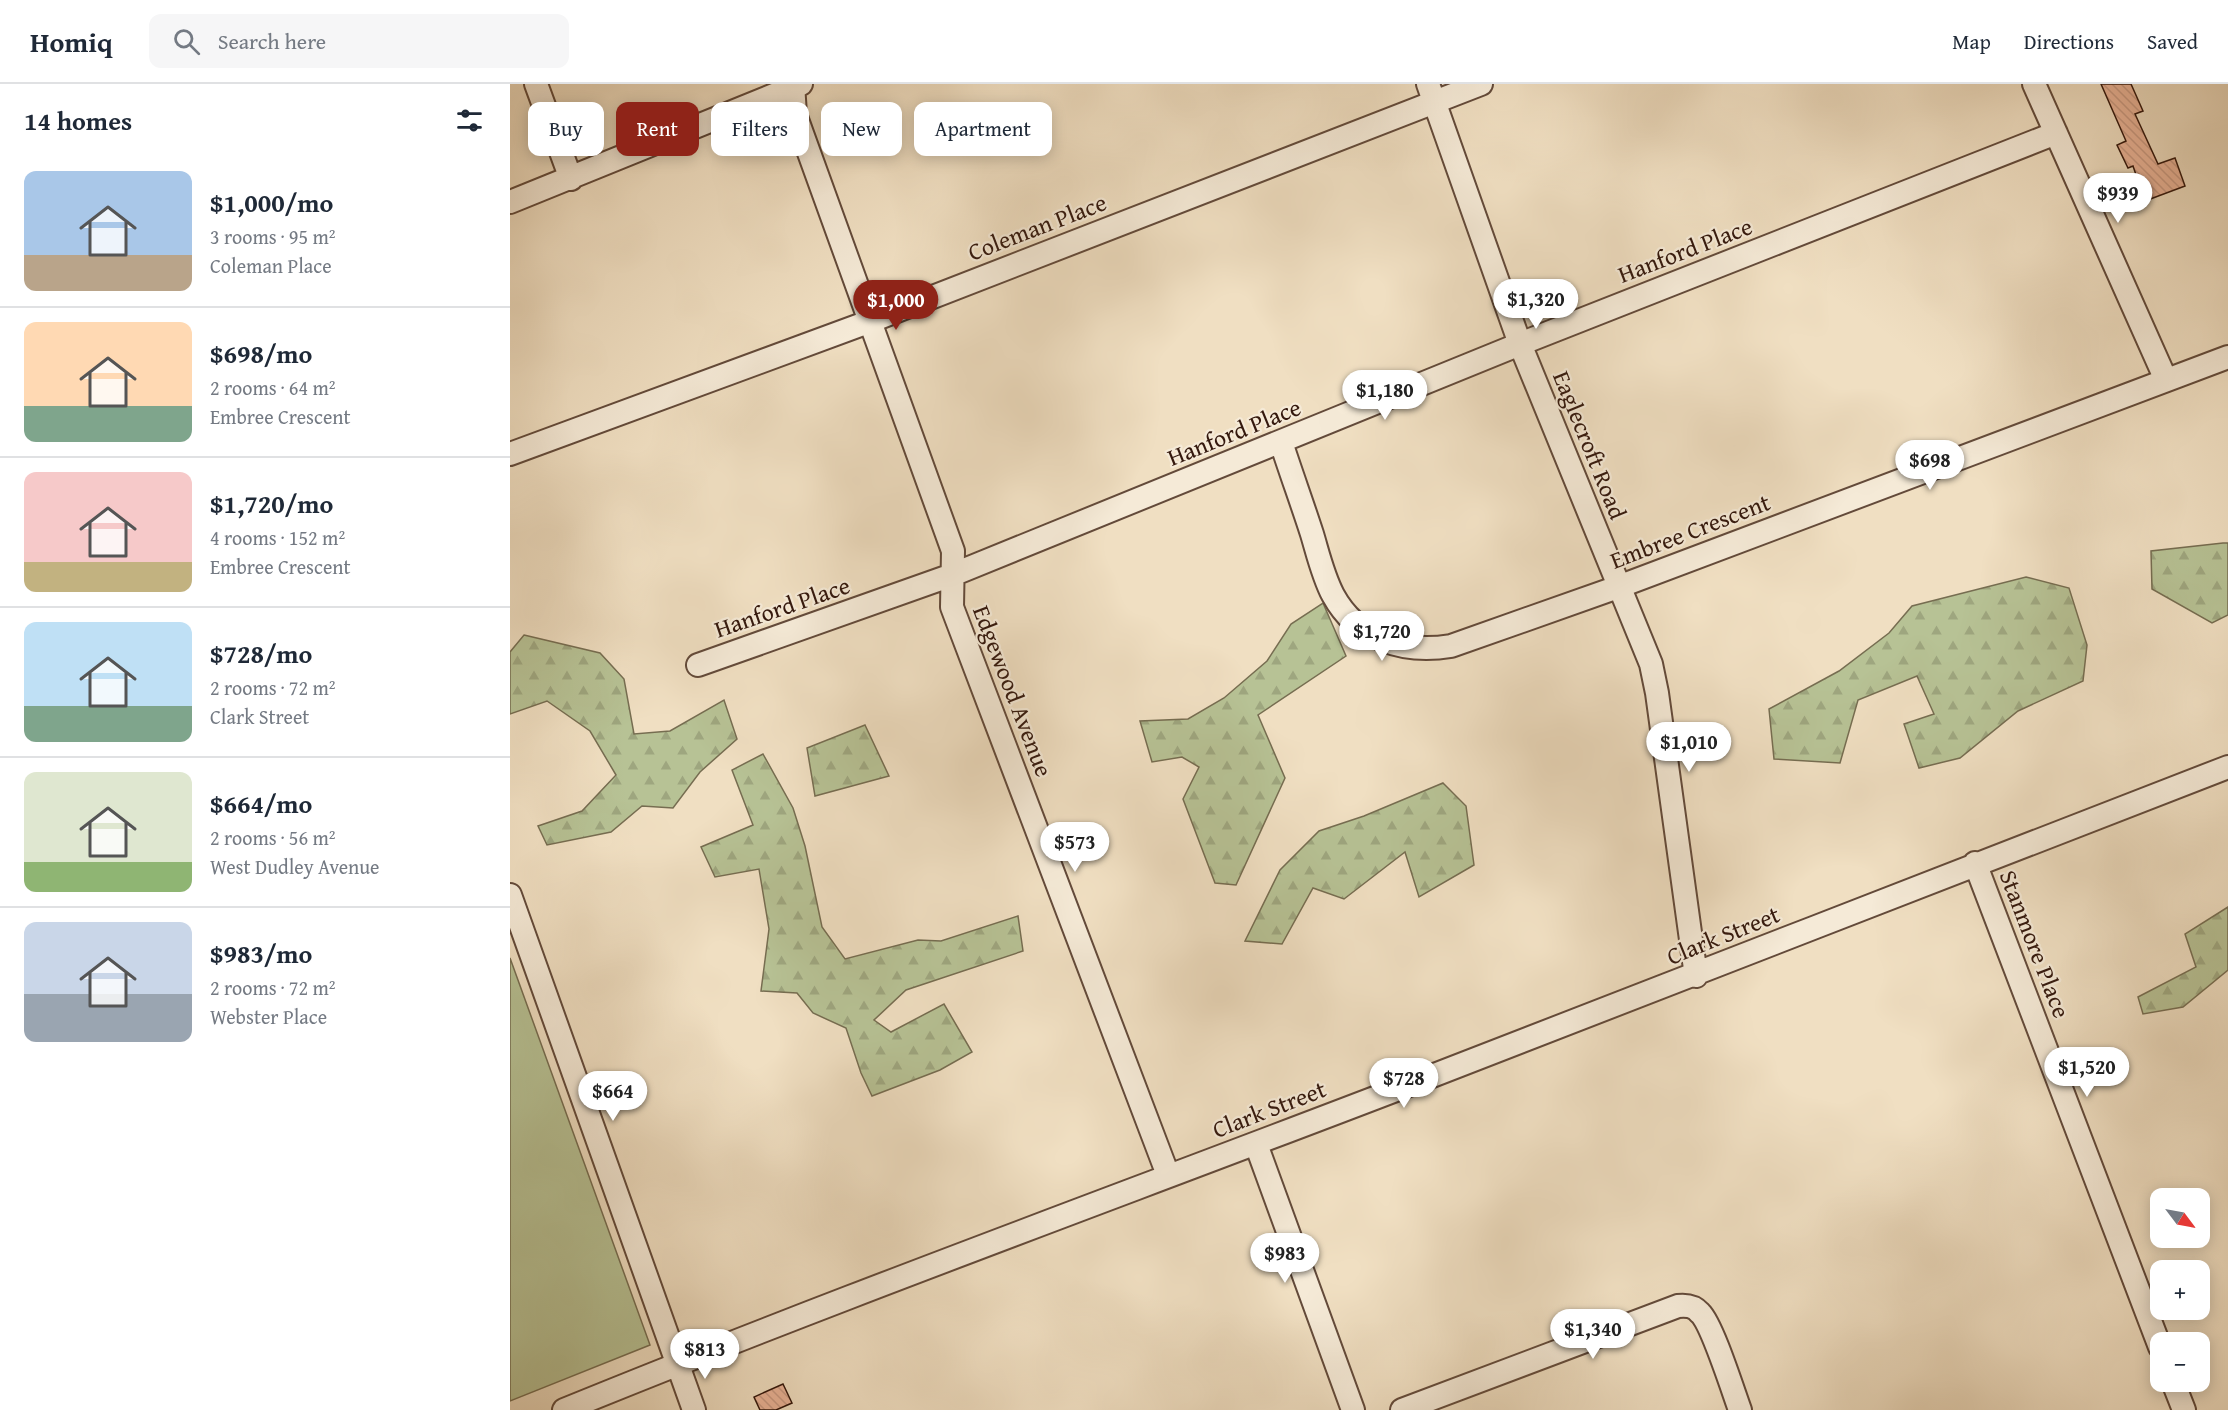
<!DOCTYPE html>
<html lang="en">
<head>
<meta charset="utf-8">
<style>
	body { margin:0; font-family:"Gentium Book Plus",serif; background:#f6f6f7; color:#1f2937; height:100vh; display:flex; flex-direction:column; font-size:22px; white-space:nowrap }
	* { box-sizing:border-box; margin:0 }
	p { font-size:20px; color:#747a83 }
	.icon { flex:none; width:33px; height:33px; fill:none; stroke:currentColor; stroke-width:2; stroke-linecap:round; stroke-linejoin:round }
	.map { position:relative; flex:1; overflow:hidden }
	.drawer { display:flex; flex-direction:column; background:#fff; width:510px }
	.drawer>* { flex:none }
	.guide { position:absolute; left:18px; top:18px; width:570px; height:54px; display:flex; gap:12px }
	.needle { width:39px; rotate:122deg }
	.fabs { position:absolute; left:1640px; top:1104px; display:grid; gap:12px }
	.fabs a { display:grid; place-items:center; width:60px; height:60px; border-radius:12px; background:#fff; box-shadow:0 3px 15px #0003; font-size:30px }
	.price { position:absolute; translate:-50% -51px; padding:0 14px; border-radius:21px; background:#fff; color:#222; font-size:20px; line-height:39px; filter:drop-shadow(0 2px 3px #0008) }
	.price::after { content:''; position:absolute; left:50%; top:36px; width:18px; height:14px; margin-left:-9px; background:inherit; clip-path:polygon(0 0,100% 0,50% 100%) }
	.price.active { background:#8f2418; color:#fff }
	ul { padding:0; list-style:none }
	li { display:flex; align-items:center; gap:18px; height:150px; padding:0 24px }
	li+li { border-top:2px solid #e0e1e3 }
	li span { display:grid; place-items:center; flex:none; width:168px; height:120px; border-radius:12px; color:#555 }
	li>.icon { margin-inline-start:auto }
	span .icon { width:72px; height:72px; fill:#fffc; stroke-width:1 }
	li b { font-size:26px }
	h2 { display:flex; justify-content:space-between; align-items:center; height:72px; padding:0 24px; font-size:26px }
	.pill { padding:0 21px; border-radius:12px; background:#fff; box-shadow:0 3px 15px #0003; font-size:21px; line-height:54px }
	.pill.active { background:#8f2418; color:#fff }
	header { display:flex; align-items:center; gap:36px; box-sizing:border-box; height:84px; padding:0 30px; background:#fff; border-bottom:2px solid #e0e1e3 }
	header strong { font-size:28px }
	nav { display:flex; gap:33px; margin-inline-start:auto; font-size:21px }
	.search { width:420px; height:54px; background:#f6f6f7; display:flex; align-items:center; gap:15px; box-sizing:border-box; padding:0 21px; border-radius:12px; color:#747a83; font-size:22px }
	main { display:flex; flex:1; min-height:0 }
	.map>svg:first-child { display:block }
</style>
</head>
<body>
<header>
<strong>Homiq</strong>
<div class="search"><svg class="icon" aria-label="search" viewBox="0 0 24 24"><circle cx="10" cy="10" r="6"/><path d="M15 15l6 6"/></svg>Search here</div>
<nav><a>Map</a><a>Directions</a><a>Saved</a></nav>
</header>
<main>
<section class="drawer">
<h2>14 homes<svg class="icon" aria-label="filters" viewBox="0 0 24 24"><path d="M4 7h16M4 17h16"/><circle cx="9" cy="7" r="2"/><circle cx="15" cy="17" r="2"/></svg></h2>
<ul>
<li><span style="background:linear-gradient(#a9c7e8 70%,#b9a48a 0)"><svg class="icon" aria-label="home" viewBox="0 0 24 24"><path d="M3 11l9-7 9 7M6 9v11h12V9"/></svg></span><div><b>$1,000/mo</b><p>3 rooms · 95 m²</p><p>Coleman Place</p></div></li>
<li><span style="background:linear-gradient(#ffd9b3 70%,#7fa58c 0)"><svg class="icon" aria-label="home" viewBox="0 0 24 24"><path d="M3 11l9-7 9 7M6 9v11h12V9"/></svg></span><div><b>$698/mo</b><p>2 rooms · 64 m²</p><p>Embree Crescent</p></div></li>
<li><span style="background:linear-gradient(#f6c9c9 75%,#c2b280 0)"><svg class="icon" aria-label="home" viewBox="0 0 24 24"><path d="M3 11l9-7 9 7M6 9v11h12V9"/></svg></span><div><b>$1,720/mo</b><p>4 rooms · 152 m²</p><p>Embree Crescent</p></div></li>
<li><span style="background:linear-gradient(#bfe0f5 70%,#7fa58c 0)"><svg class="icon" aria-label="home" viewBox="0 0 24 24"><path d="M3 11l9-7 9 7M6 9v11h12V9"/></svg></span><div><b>$728/mo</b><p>2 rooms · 72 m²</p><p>Clark Street</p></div></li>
<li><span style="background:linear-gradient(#dfe7d0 75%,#8fb573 0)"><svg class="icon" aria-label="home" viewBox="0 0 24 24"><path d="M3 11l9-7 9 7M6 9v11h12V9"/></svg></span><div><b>$664/mo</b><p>2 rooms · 56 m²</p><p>West Dudley Avenue</p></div></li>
<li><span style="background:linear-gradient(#c9d6e8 60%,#9aa5b1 0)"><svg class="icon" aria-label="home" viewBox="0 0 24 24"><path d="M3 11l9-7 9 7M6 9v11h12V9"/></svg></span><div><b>$983/mo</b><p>2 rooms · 72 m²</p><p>Webster Place</p></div></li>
</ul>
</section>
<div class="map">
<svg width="1718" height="1326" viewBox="0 0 1718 1326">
	<defs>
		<pattern id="forest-firs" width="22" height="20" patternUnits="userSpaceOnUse" patternTransform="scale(1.5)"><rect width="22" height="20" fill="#b7c295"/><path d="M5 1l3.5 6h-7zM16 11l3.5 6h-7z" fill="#9ea67f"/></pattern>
		<pattern id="building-back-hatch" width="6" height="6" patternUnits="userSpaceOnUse" patternTransform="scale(1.5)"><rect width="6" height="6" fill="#eab498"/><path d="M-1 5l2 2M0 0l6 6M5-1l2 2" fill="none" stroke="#c99a82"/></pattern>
	</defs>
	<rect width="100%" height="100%" fill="#f0dfc2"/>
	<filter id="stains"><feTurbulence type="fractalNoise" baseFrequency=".00333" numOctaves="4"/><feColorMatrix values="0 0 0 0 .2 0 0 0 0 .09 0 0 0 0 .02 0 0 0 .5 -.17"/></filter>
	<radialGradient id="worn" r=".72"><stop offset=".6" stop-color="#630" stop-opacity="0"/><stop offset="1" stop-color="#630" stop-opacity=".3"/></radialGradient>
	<path fill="url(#forest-firs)" stroke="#766d51" stroke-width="1.5" d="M 1713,459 L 1718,459 L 1718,531 L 1702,539 L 1642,505 L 1641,467 Z
		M 1516,493 L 1559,504 L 1577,561 L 1573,597 L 1508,627 L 1450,674 L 1409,684 L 1394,640 L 1424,630 L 1407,592 L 1348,616 L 1330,679 L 1264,675 L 1259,625 L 1329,587 L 1379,549 L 1402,522 Z
		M 813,519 L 836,572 L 748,631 L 775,694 L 726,801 L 705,799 L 673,715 L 689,683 L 672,673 L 642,678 L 630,637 L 678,635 L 714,614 L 757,577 L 781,540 Z
		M 14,551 L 90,569 L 114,595 L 124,650 L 160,647 L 214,616 L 227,655 L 190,688 L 163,724 L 132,722 L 101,748 L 37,761 L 28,742 L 72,727 L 106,691 L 80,647 L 37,617 L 0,630 L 0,568 Z
		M 355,641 L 379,692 L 305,712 L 297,664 Z
		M 253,670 L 283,724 L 295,762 L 312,843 L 335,875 L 408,856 L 431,857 L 508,832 L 513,867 L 396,906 L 364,936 L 381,948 L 434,920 L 462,968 L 430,986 L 362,1012 L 351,989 L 336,944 L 303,929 L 287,909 L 251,907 L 259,845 L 249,785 L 205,793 L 191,763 L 243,741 L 222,686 Z
		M 933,699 L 956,722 L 964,781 L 909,813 L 895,768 L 834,815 L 803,804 L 772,860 L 735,857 L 770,786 L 809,747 L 854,732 Z
		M 1718,823 L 1718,886 L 1673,923 L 1633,930 L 1628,913 L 1686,883 L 1675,850 Z"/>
	<path fill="#b7c295" stroke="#766d51" stroke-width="1.5" d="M 0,874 L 140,1261 L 0,1317 Z"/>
	<path fill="url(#building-back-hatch)" stroke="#34180d" stroke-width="1.5" d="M 1591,0 L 1621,0 L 1633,27 L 1625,30 L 1648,80 L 1665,74 L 1675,102 L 1635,117 L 1623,82 L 1618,84 L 1607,61 L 1616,57 Z
		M 273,1300 L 282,1319 L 266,1326 L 250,1326 L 244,1313 Z"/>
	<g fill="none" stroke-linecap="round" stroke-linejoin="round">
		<g stroke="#634a3a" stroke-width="26">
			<path id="minor" d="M 26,0 L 61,95
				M 283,0 L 285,30 L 443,467 L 442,523 L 658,1091
				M 918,0 L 1010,260 L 1141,580 L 1147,609 L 1186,892
				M 1524,0 L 1656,296
				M 0,118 L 291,0
				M 771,358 C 781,389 792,419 802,450 C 808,470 813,492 823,511 C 847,555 893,570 941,562 L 1108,503 L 1718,273
				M 0,370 L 361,237 L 971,0
				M 188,581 L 442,491 L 1010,260 L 1546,49
				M 1465,779 L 1650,1263
				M 0,811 L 184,1326
				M 746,1060 L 843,1326
				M 1663,1298 L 1674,1326
				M 54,1326 C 331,1213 612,1111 891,1004 C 1167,899 1442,788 1718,683
				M 892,1326 L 1168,1222 C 1177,1221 1184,1222 1190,1229 C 1202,1240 1223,1307 1230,1326"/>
		</g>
		<use href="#minor" stroke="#f5ead7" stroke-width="22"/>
	</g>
	<g text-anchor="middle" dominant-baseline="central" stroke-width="4.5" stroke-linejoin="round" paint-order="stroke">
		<g font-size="24" fill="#34180d" stroke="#f5ead7">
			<text transform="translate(527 143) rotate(-21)">Coleman Place</text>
			<text transform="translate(1175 166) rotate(-21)">Hanford Place</text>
			<text transform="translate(724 348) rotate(-22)">Hanford Place</text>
			<text transform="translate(1080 361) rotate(68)">Eaglecroft Road</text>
			<text transform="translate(1180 447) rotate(-21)">Embree Crescent</text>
			<text transform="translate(272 523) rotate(-19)">Hanford Place</text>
			<text transform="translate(503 607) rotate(69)">Edgewood Avenue</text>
			<text transform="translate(1213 851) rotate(-22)">Clark Street</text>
			<text transform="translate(1525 860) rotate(69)">Stanmore Place</text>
			<text transform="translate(759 1025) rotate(-21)">Clark Street</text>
		</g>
	</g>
	<rect width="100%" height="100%" filter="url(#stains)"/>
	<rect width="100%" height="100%" fill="url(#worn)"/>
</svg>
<div class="fabs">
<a><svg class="needle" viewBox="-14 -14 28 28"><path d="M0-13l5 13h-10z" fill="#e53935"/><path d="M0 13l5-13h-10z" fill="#747a83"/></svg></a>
<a>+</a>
<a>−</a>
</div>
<b class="price" style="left:1608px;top:140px">$939</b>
<b class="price" style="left:1026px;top:246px">$1,320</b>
<b class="price active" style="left:386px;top:247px">$1,000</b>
<b class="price" style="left:875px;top:337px">$1,180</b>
<b class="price" style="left:1420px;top:407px">$698</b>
<b class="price" style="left:872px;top:578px">$1,720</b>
<b class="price" style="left:1179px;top:689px">$1,010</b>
<b class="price" style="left:565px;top:789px">$573</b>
<b class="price" style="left:1577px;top:1014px">$1,520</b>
<b class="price" style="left:894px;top:1025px">$728</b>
<b class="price" style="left:103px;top:1038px">$664</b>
<b class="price" style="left:775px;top:1200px">$983</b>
<b class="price" style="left:1083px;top:1276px">$1,340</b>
<b class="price" style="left:195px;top:1296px">$813</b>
<div class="guide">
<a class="pill">Buy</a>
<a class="pill active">Rent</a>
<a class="pill">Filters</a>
<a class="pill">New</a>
<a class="pill">Apartment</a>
</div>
</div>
</main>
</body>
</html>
